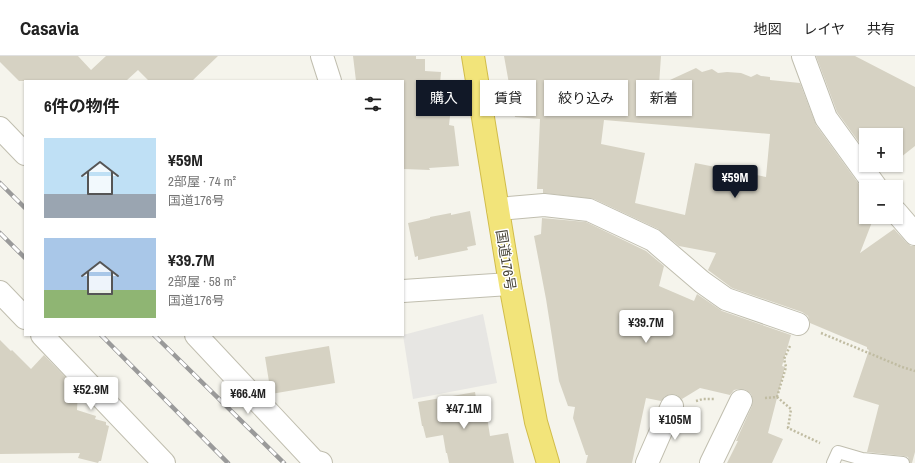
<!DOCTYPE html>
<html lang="ja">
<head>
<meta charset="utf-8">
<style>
	body { margin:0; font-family:"Archivo Narrow","Noto Sans JP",sans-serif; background:#f6f6f6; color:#222; height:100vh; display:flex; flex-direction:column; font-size:15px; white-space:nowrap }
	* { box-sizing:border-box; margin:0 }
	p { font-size:13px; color:#767676 }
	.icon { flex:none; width:22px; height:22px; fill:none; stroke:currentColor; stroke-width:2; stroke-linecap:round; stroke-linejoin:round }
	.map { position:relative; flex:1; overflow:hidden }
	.drawer { position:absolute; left:24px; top:24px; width:380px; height:256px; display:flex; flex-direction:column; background:#fff; border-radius:0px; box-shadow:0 1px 3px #0004 }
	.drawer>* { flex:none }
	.top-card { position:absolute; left:416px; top:24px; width:380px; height:36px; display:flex; gap:8px }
	.controls { position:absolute; left:859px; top:72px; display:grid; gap:8px }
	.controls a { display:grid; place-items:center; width:44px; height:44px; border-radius:0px; background:#fff; box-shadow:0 1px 3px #0004; font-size:20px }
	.price { position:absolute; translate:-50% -34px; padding:0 9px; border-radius:4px; background:#fff; color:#222; font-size:13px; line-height:26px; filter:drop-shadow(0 1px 2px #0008) }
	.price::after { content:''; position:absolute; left:50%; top:24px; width:12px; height:9px; margin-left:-6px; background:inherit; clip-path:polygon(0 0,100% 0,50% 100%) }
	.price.current { background:#111827; color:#fff }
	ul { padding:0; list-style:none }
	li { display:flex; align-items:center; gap:12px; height:100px; padding:0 20px }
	li span { display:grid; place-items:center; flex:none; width:112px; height:80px; border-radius:0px; color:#555 }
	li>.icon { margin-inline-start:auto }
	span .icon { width:48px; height:48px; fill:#fffc; stroke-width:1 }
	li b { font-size:17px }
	h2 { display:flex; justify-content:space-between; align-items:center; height:48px; padding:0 20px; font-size:17px }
	.tag { padding:0 14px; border-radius:0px; background:#fff; box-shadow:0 1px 3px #0004; font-size:14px; line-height:36px }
	.tag.current { background:#111827; color:#fff }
	header { display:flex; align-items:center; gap:24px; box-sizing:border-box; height:56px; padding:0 20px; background:#fff; border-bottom:1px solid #e0e0e0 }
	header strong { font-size:19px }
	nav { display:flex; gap:22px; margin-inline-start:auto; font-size:14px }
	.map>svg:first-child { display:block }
</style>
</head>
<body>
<header>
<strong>Casavia</strong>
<nav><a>地図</a><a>レイヤ</a><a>共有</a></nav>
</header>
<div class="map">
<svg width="915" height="407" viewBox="0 0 915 407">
	<rect width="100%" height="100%" fill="#f5f4ec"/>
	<path fill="#e7e6e3" d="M 483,258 L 497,327 L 413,343 L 403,279 Z"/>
	<path fill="#d6d2c3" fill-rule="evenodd" d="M 0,0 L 78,0 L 91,14 L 106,0 L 218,0 L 192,25 L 149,25 L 138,14 L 126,25 L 19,25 L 0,6 Z
		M 353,0 L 416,0 L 416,3 L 425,3 L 425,15 L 441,16 L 440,28 L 452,43 L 449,69 L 454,70 L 459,110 L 429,112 L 430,114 L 403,113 L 403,25 L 356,25 Z
		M 504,0 L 661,0 L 659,29 L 696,12 L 702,16 L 712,13 L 718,17 L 727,16 L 741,17 L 751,21 L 757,18 L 761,20 L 770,21 L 770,24 L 800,27 L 816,69 L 866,138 L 866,161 L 874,161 L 860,197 L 894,173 L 906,186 L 911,190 L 915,190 L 915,396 L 912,407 L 910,407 L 908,401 L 904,400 L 867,396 L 879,349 L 853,341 L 869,294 L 867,293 L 867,291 L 810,267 L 808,260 L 802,256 L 732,232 L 708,214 L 716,197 L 679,190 L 658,173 L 594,143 L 543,137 L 543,133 L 537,133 L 540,63 L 515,61 ZM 604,64 L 770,78 L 766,121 L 695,107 L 685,159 L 635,147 L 645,97 L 601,88 Z
		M 816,0 L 855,0 L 915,31 L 915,90 L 896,105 L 896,79 L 866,79 L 866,96 L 837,56 Z
		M 470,155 L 476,189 L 467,191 L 468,194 L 418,204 L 418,200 L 415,201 L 408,167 L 430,162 L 430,161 L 451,157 L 451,159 Z
		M 542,162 L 586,166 L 646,195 L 664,210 L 659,230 L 694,245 L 697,238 L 722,255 L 791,279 L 782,310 L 785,311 L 768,377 L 783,383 L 772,407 L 727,407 L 738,385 L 736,385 L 752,350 L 753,344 L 751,338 L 746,334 L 740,333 L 734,334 L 730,339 L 700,332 L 682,343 L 677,339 L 671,338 L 665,340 L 661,345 L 646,342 L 632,407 L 586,407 L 588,399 L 586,399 L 573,362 L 575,351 L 568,350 L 559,325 L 546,243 L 534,180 L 541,178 Z
		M 0,284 L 11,295 L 12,294 L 31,313 L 44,299 L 78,334 L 77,354 L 96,360 L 95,363 L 106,366 L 106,369 L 109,370 L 101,405 L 99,405 L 98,407 L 78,402 L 80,397 L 0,398 Z
		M 329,290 L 335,327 L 271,338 L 265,301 Z
		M 475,336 L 478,355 L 486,354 L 490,380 L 508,377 L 514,407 L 449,407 L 447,397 L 446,397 L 443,379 L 426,382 L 423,370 L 422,370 L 418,346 Z"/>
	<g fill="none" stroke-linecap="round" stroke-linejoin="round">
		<g stroke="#c0beaf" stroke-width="14">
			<path id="lane" d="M 833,407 L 838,396 L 862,403 L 903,407"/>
		</g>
		<g stroke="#c0beaf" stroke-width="24">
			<path id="street" d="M 322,0 L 330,25
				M 803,0 L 826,62 L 876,131
				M 0,72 L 25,98
				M 498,153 L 544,149 L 589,154 L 653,184 L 702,226 L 726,243 L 798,268
				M 896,156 L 915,178
				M 403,235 L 510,228
				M 0,236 L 25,262
				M 42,279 L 164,407
				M 196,279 L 314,405 L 321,407
				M 647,407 L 672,350
				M 711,407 L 741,345"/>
		</g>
		<g stroke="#d1bc4a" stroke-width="24">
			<path id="highway" d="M 473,0 L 510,228 L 536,366 L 548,407"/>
		</g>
		<path stroke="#c0bca2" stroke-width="2.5" stroke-dasharray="2 2" stroke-linecap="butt" d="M 821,277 L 902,311 L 915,315
			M 777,341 L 786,311 L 784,303 L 790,290
			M 765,342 L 777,341 L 791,353 L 788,372 L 820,387
			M 696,345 L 703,343 L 715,343"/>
		<use href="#lane" stroke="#fff" stroke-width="12"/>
		<use href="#street" stroke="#fff" stroke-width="22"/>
		<use href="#highway" stroke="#f2e47a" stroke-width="22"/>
		<g stroke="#9a9a9a" stroke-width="4.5">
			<path id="rail" d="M 0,127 L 25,152
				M 0,177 L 25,202
				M 101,279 L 228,407
				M 154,279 L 284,407"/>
		</g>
		<use href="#rail" stroke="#fff" stroke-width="3" stroke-dasharray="9" stroke-linecap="butt"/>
	</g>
	<g text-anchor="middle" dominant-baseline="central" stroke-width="3" stroke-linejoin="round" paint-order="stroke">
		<g font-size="14" fill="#49463a" stroke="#fff">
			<text transform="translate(506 204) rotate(81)">国道176号</text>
		</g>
	</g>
</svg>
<div class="controls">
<a>+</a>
<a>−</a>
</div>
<b class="price current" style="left:735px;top:143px">¥59M</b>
<b class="price" style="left:646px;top:288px">¥39.7M</b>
<b class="price" style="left:91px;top:355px">¥52.9M</b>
<b class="price" style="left:248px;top:359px">¥66.4M</b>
<b class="price" style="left:464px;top:374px">¥47.1M</b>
<b class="price" style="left:675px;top:385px">¥105M</b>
<div class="top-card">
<a class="tag current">購入</a>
<a class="tag">賃貸</a>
<a class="tag">絞り込み</a>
<a class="tag">新着</a>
</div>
<section class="drawer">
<h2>6件の物件<svg class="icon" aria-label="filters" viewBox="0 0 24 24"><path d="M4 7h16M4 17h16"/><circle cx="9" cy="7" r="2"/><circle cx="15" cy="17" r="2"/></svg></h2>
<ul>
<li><span style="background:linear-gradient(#bfe0f5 70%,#9aa5b1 0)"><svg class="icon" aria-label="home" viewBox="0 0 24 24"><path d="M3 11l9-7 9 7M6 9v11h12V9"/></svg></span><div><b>¥59M</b><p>2部屋 · 74 m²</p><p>国道176号</p></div></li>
<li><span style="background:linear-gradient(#a9c7e8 65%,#8fb573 0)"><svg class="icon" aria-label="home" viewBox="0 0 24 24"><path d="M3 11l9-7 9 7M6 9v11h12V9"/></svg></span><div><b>¥39.7M</b><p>2部屋 · 58 m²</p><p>国道176号</p></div></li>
</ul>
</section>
</div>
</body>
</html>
